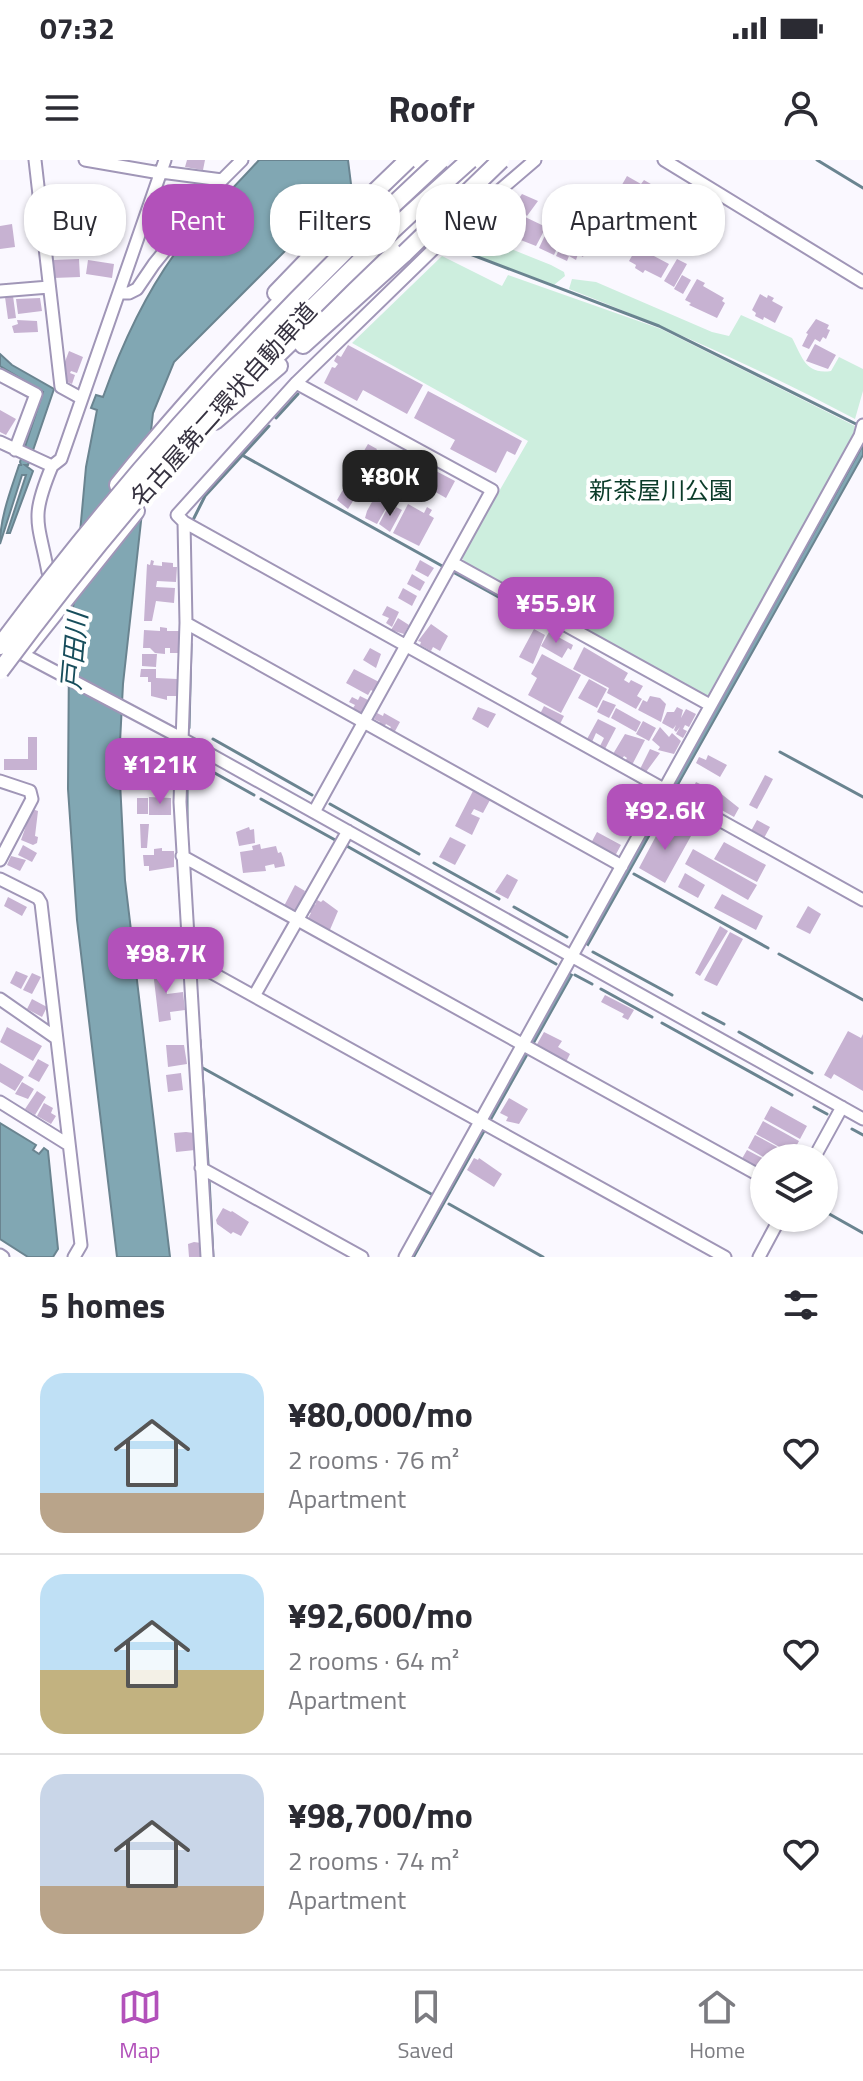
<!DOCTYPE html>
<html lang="en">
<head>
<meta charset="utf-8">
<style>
	body { margin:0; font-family:"Titillium Web","Noto Sans JP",sans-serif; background:#f7f7f7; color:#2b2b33; height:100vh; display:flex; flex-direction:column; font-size:30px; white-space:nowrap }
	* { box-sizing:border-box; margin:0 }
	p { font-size:26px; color:#7c7c81 }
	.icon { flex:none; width:44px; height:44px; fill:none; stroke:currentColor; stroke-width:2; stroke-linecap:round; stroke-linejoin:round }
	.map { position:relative; height:1097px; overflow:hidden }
	.drawer { display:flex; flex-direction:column; background:#fff; flex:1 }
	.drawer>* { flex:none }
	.hud { position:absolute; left:24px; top:24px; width:816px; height:72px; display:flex; gap:16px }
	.controls { position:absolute; left:750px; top:984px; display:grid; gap:16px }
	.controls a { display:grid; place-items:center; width:88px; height:88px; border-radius:50%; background:#fff; box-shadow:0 2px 6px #0004; font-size:40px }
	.price { position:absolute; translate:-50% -68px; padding:0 18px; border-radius:16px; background:#b251ba; color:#fff; font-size:26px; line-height:52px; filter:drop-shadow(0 2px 4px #0008) }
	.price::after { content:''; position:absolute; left:50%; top:48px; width:24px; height:18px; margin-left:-12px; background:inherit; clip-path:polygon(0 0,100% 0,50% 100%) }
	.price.active { background:#222; color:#fff }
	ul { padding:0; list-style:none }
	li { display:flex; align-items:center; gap:24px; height:200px; padding:0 40px }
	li+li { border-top:2px solid #e1e1e2 }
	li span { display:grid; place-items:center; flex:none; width:224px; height:160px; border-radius:24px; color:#555 }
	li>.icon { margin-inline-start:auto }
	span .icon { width:96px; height:96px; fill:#fffc; stroke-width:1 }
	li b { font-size:34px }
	h2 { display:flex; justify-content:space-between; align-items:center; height:96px; padding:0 40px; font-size:34px }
	.chip { padding:0 28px; border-radius:32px; background:#fff; box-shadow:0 2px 6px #0004; font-size:28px; line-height:72px }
	.chip.active { background:#b251ba; color:#fff }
	.status { display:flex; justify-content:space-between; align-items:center; height:56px; padding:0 40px; background:#fff; direction:ltr }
	.status svg { height:22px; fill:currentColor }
	header { display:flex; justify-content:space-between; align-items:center; height:104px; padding:0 40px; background:#fff; font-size:36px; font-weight:700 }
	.dock { display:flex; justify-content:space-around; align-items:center; height:112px; border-top:2px solid #e1e1e2; background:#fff; font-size:22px; color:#7c7c81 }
	.dock a { display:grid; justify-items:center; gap:4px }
	.dock .active { color:#b251ba }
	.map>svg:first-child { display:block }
</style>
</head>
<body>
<div class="status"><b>07:32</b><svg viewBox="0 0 49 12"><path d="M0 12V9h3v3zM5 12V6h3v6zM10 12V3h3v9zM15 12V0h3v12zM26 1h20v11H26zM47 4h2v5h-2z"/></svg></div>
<header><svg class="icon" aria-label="menu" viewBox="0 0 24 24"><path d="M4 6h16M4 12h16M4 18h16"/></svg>Roofr<svg class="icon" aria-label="person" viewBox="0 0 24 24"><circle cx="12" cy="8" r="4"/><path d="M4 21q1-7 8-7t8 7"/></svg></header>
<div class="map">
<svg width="863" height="1097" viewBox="0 0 863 1097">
	<rect width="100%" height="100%" fill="#faf8ff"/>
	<path fill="#cdeede" d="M 466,71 L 551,105 L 564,112 L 565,116 L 554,125 L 449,85 Z
		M 442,96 L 502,126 L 508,115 L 661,169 L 855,266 L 852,278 L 708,535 L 703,536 L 464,402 L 462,396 L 528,281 L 352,183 Z
		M 572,119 L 596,122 L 712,172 L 729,176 L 741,155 L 792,178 C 802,196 805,215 831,211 L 839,197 L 863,209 L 863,231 L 855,259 C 762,210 667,167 569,129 Z"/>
	<path fill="#81a7b3" stroke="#6a8490" stroke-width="2" d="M 259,0 L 348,0 L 351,24 L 348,31 L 346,30 L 174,202 L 153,253 L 123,524 L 119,602 L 125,720 L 170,1097 L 117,1097 L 77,760 L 68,629 L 69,493 L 86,307 L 97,250 L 91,248 L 96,235 L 103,237 C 122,184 145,133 179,88 C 203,57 233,29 259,0 Z
		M 0,194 L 12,205 L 54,229 L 28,305 L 25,305 L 33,311 L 10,373 L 7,373 L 26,315 L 22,315 L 0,384 C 0,356 12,327 19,305 L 21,305 L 20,302 L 43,232 L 0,206 Z
		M 863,285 L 863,295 L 588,785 L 585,783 Z
		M 568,813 L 572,815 L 414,1097 L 409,1097 Z
		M 0,963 L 36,985 L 33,990 L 39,994 L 44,988 L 48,991 L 58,1089 L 53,1097 L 28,1097 L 0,1079 Z"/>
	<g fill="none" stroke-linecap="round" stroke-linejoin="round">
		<path stroke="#6a8490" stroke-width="3" d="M 817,0 L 863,28
			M 462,91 L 659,166 L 858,265
			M 276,258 L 298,234
			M 242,295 L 444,407
			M 193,360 L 205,336 L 269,266
			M 453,412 L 533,456
			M 189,568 L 191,484
			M 213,579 L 312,635
			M 780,592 L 863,637
			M 187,600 L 187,672
			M 195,602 L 254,635
			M 261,639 L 337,681
			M 330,644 L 419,694
			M 345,685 L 556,804
			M 434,703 L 499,739
			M 634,714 L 768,788
			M 514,747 L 567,777
			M 593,792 L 672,835
			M 779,794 L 863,840
			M 575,815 L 592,824
			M 601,829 L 652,857
			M 703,853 L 724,864
			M 662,863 L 792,935
			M 739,872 L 812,913
			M 200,880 L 208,1004
			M 201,907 L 433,1035
			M 814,947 L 827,954
			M 852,969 L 863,975
			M 209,1019 L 213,1097
			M 449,1044 L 543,1097
			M 824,1051 L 863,1073"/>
	</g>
	<path fill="#c7b2d2" d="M 187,0 L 205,0 L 203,10 L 185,7 Z
		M 627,16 L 641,24 L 644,20 L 656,27 L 653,32 L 660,36 L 642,68 L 608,49 Z
		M 522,34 L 538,41 L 527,56 L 515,44 Z
		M 572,39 L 580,44 L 558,72 L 551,67 Z
		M 523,56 L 546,67 L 536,86 L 513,77 Z
		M 12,64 L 15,87 L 0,89 L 0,66 Z
		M 547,71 L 562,78 L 554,95 L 539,88 Z
		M 566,75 L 584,83 L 581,88 L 586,90 L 583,97 L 578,94 L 576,100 L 569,96 L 567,101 L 556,96 Z
		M 637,87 L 669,104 L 661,118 L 645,110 L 643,113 L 635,108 L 636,105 L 629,101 Z
		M 79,99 L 80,117 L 53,118 L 52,100 Z
		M 677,99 L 687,104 L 674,127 L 664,121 Z
		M 88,100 L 114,104 L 112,118 L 86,114 Z
		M 682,115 L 691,120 L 683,134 L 674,129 Z
		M 697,119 L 705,123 L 703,126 L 724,138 L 722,141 L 725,143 L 717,158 L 689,145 L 691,143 L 685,140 Z
		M 760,134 L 767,138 L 768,135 L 774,138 L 772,141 L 783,147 L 775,163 L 764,157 L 763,160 L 755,156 L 756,153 L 752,150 Z
		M 13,136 L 16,158 L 8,159 L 5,137 Z
		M 40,138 L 42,151 L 18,154 L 16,139 Z
		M 816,159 L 829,165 L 827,169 L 830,170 L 826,179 L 823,177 L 820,182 L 815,179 L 809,189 L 802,186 L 808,174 L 806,173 Z
		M 17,160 L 37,161 L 38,172 L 14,173 L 12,166 L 18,164 Z
		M 815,184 L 836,195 L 828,209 L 806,201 Z
		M 348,185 L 423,225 L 407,254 L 363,230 L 357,241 L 324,223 L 332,207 L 335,208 L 338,204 L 334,201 L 337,195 L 341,197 Z
		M 69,191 L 83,197 L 77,213 L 71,211 L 70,213 L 75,215 L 72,224 L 65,221 L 66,211 L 63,207 Z
		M 428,231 L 522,281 L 515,295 L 507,291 L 496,313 L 450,289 L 455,280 L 414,258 Z
		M 0,250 L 16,259 L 6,275 L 0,272 Z
		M 368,284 L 377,289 L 365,311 L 355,306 Z
		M 395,300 L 420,313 L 405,342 L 393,336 L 377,364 L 365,358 L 367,351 Z
		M 434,310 L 455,321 L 446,338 L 425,326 Z
		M 345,326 L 358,333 L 348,349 L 337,340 Z
		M 408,344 L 424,353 L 427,347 L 432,350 L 429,355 L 434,358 L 419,386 L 393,373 Z
		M 389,345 L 394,351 L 396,347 L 402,350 L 390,372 L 379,364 Z
		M 151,400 L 154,401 L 153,405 L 162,406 L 162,402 L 173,403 L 173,407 L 177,407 L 176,422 L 157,421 L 156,427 L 175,428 L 174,443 L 156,441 L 152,461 L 144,461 L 147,404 L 150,405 Z
		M 420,400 L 434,408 L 428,417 L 415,410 Z
		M 412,414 L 425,422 L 420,431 L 407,424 Z
		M 403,428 L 417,436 L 412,446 L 398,438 Z
		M 387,446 L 399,452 L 392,467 L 386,463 L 389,458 L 382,455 Z
		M 398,458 L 409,465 L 404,474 L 391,470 Z
		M 431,464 L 448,476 L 440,491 L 433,487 L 431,491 L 420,485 L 421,482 L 418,481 Z
		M 160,467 L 167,468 L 167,471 L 179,471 L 179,493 L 170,493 L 170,488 L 165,488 L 165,494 L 155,493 L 150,488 L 143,488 L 144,470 L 160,471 Z
		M 534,469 L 545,475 L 533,504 L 519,497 Z
		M 549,472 L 573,485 L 571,490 L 568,488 L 562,498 L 541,486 Z
		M 584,487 L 628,513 L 624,520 L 629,523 L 631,520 L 643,526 L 637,536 L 642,539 L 636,549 L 607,533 L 609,528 L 573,509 Z
		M 370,488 L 381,494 L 376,508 L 363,500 Z
		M 142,494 L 157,494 L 156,507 L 142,506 Z
		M 542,494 L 581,515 L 561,553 L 528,535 L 537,518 L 531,514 Z
		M 141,509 L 156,509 L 156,518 L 177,519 L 177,536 L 167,536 L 167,540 L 151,536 L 151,522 L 148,522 L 148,517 L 140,517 Z
		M 354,509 L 379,522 L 374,532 L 371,530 L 368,535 L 346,523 Z
		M 589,519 L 607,529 L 597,548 L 578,538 Z
		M 360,536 L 368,540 L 360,556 L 351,551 L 355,545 L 349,542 L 352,537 L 358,540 Z
		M 650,536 L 660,538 L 666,544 L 661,562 L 638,550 L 643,540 L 647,542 Z
		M 603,540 L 616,545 L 609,558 L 597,552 Z
		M 544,546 L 564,556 L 560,564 L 540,554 Z
		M 478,547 L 496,554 L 488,568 L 472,559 Z
		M 677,547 L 683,550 L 681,558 L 686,549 L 696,554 L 689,567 L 685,565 L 683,569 L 687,571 L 683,578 L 676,574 L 680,567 L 676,572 L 674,570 L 676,565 L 673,569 L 662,563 L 667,552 L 674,552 Z
		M 616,548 L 641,562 L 636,572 L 611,558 Z
		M 377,553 L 383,556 L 384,553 L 400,562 L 394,573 L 389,570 L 391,567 L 386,564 L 384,567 L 378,566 L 380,562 L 374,559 Z
		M 598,559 L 616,568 L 605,589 L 600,586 L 604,578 L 601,576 L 596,573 L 592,582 L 587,579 Z
		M 643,561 L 656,568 L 649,581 L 636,574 Z
		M 660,567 L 669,577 L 672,573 L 681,581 L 674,594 L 658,590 L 660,587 L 652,580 Z
		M 625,574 L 645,580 L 632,605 L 625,601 L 627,598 L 624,596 L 622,599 L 613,594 Z
		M 28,577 L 37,577 L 37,610 L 4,610 L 4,599 L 28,599 Z
		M 144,581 L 155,584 L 154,597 L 143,596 Z
		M 650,589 L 660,593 L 646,612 L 640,609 Z
		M 708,595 L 727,605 L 720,617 L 696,603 L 699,597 L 706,600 Z
		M 765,615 L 773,619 L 757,649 L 749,645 Z
		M 696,622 L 712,630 L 706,642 L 689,636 Z
		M 473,631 L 490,640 L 483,653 L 474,649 L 471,654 L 480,658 L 472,675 L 455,666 Z
		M 719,632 L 739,648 L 734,657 L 709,643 Z
		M 149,637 L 171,638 L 171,655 L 149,655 Z
		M 137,638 L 148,638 L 148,654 L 137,654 Z
		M 623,639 L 640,650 L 635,660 L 613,649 L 616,644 L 619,645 Z
		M 32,649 L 38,651 L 35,676 L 38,677 L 37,683 L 33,685 L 21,680 Z
		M 757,660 L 770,667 L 764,678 L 751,671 Z
		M 664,661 L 691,676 L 665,723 L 639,708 Z
		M 140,664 L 149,664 L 147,688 L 141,688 Z
		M 249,667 L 250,670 L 254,669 L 255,683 L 239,686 L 236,672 Z
		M 597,672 L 621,685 L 615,696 L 590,685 Z
		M 450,677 L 466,685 L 455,705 L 439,697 Z
		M 724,682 L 766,705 L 757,722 L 714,699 Z
		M 260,684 L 261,689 L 276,686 L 278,693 L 281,692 L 283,697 L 285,706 L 275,708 L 274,704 L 265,706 L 266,711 L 243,713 L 240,692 L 253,690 L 252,686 Z
		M 23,685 L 37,693 L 32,702 L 18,695 Z
		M 162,688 L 162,691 L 174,691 L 174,707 L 149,711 L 149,706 L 144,706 L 143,695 L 154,695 L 154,689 Z
		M 693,689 L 757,725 L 748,740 L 685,704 Z
		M 11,696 L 26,700 L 20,711 L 7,705 Z
		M 685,713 L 705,725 L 698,738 L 678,727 Z
		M 507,714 L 518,720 L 508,739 L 495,732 Z
		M 295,725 L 305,731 L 297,753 L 284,746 Z
		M 722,734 L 763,756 L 756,770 L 714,748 Z
		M 8,737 L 27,747 L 22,756 L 4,746 Z
		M 317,740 L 321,742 L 323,740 L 338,751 L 329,772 L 318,764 L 317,766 L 307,760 L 311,753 L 307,751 L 311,743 L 315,745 Z
		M 808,746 L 821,754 L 810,774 L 796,767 Z
		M 720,766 L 728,771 L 700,816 L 695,813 Z
		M 730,772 L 743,779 L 717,826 L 704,820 Z
		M 162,801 L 167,834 L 183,832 L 185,850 L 170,852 L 171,860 L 159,862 L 152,803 Z
		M 16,811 L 28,816 L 21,829 L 10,823 Z
		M 32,813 L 41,817 L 32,834 L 23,830 Z
		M 605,835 L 634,850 L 628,860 L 622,857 L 624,854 L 601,842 Z
		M 32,839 L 47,847 L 42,857 L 27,849 Z
		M 7,867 L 42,886 L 33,901 L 0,882 Z
		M 848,871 L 861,878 L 863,874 L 863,931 L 834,914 L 831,919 L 824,915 Z
		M 544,872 L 562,881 L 558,887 L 570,894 L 566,902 L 536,886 Z
		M 166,885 L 184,885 L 187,904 L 168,907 Z
		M 38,899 L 49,905 L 39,922 L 28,916 Z
		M 0,903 L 24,917 L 15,931 L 0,922 Z
		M 181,913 L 183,930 L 168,932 L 166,915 Z
		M 22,922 L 34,929 L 28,939 L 15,934 Z
		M 37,931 L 46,937 L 35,955 L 25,949 Z
		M 509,938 L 528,949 L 519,964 L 506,961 L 508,957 L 500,953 Z
		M 44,943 L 53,948 L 51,953 L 56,956 L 51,964 L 37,956 Z
		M 771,946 L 807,966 L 800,979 L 764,959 Z
		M 763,961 L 799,981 L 792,994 L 756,974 Z
		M 186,972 L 194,973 L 195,990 L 176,992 L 174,973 Z
		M 755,975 L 792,995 L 790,998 L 765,998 L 748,988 Z
		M 747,990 L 764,999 L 764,1015 L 740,1002 Z
		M 474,998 L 478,1000 L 479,998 L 502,1014 L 494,1027 L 467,1010 Z
		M 829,1025 L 837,1030 L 827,1050 L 824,1049 L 824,1034 Z
		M 223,1048 L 231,1052 L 232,1051 L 249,1062 L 241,1076 L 233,1072 L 231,1074 L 217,1064 L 216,1060 Z
		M 194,1082 L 201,1083 L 202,1097 L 189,1097 L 188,1084 Z"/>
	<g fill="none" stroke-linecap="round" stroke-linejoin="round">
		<g stroke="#a096b7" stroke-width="15">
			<path id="minor" d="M 35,0 L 61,227 L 81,238
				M 85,0 L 160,13
				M 535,0 L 450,73 L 296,223 L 177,355 L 184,362 L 863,740
				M 664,0 L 863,122
				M 161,12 L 222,20
				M 0,131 L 49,127
				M 119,133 L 129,133 L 137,129 L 154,104 L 222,20 L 242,0
				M 0,215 L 36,234 L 15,290
				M 296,223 L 492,330 L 314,652
				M 0,282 L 52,306 L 61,299 L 165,0
				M 184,362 L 186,463 L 180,642 L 207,1097
				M 453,403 L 710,545
				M 48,412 C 38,360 30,359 52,306
				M 186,463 L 622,706
				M 13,489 L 181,578 L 863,959
				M 0,621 L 30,631 L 32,639 L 0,700
				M 182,696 L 764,1018
				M 0,719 L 38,738 L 41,743 L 81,1085 L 74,1097
				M 141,777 L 152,778 L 187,796
				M 187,799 L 725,1097
				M 254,836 L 348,671
				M 0,839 L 56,878
				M 0,942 L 69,985
				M 814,998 L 842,947
				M 201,1008 L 362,1097
				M 0,1095 L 3,1097
				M 405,1097 L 860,276 L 863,265
				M 759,1097 L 780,1058"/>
		</g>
		<g stroke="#a096b7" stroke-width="20">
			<path id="highway" d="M 276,133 L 354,52
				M 303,185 L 405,93
				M 264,208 L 432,45 L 483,0
				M 215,261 L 279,206
				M 118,325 C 211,209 317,103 424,0
				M 28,486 L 136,351"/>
		</g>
		<use href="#minor" stroke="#fff" stroke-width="11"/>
		<use href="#highway" stroke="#fff" stroke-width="16"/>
		<g stroke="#a096b7" stroke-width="20" stroke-linecap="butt">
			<path id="highway-bridge" d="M 354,52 L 408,0
				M 405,93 L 501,0
				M 0,486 C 131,309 279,149 441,0
				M 0,511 C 140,322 293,155 470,0"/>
		</g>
		<use href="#highway-bridge" stroke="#fff" stroke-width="16"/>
	</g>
	<g text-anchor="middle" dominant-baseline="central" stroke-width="8" stroke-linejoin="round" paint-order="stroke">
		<g font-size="24" fill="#363240" stroke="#fff">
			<text transform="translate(223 244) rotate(-48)">名古屋第二環状自動車道</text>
		</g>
		<g font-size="24" fill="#0a3b29" stroke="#fff">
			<text x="661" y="330">新茶屋川公園</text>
		</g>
		<g font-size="26" font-style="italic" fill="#174d5b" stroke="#fff">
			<text transform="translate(74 491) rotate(-85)">戸田川</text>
		</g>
	</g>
</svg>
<div class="controls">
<a><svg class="icon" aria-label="layers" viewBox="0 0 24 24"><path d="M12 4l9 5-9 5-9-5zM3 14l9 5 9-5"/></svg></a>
</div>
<b class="price active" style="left:390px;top:358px">¥80K</b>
<b class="price" style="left:556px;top:485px">¥55.9K</b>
<b class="price" style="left:160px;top:646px">¥121K</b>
<b class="price" style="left:665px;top:692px">¥92.6K</b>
<b class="price" style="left:166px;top:835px">¥98.7K</b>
<div class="hud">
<a class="chip">Buy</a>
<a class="chip active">Rent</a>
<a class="chip">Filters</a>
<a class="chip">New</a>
<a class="chip">Apartment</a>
</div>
</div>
<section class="drawer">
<h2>5 homes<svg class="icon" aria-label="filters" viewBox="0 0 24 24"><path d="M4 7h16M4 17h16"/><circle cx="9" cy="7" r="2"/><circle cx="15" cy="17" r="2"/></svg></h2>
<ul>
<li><span style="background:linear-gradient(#bfe0f5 75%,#b9a48a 0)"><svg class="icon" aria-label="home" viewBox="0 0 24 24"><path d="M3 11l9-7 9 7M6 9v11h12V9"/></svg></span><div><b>¥80,000/mo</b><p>2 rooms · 76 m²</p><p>Apartment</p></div><svg class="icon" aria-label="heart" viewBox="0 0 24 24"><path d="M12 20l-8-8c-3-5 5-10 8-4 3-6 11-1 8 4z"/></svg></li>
<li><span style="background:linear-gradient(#bfe0f5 60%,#c2b280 0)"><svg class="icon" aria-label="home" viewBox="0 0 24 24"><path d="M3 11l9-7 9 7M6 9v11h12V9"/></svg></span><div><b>¥92,600/mo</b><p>2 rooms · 64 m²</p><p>Apartment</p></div><svg class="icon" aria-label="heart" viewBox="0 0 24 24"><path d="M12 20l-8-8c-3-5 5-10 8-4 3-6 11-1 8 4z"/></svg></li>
<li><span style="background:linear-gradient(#c9d6e8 70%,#b9a48a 0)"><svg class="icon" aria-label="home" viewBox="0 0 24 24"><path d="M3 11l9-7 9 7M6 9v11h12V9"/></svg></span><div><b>¥98,700/mo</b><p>2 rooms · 74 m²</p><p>Apartment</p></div><svg class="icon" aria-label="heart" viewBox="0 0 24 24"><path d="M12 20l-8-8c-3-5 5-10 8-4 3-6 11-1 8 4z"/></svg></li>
</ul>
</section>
<nav class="dock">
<a class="active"><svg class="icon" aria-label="map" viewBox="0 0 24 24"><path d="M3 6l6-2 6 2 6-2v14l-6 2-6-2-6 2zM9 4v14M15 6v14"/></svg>Map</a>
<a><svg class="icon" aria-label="saved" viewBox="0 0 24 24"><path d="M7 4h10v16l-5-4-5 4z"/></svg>Saved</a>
<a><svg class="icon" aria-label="home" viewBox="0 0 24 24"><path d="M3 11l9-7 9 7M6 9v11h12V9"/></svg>Home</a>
</nav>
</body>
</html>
